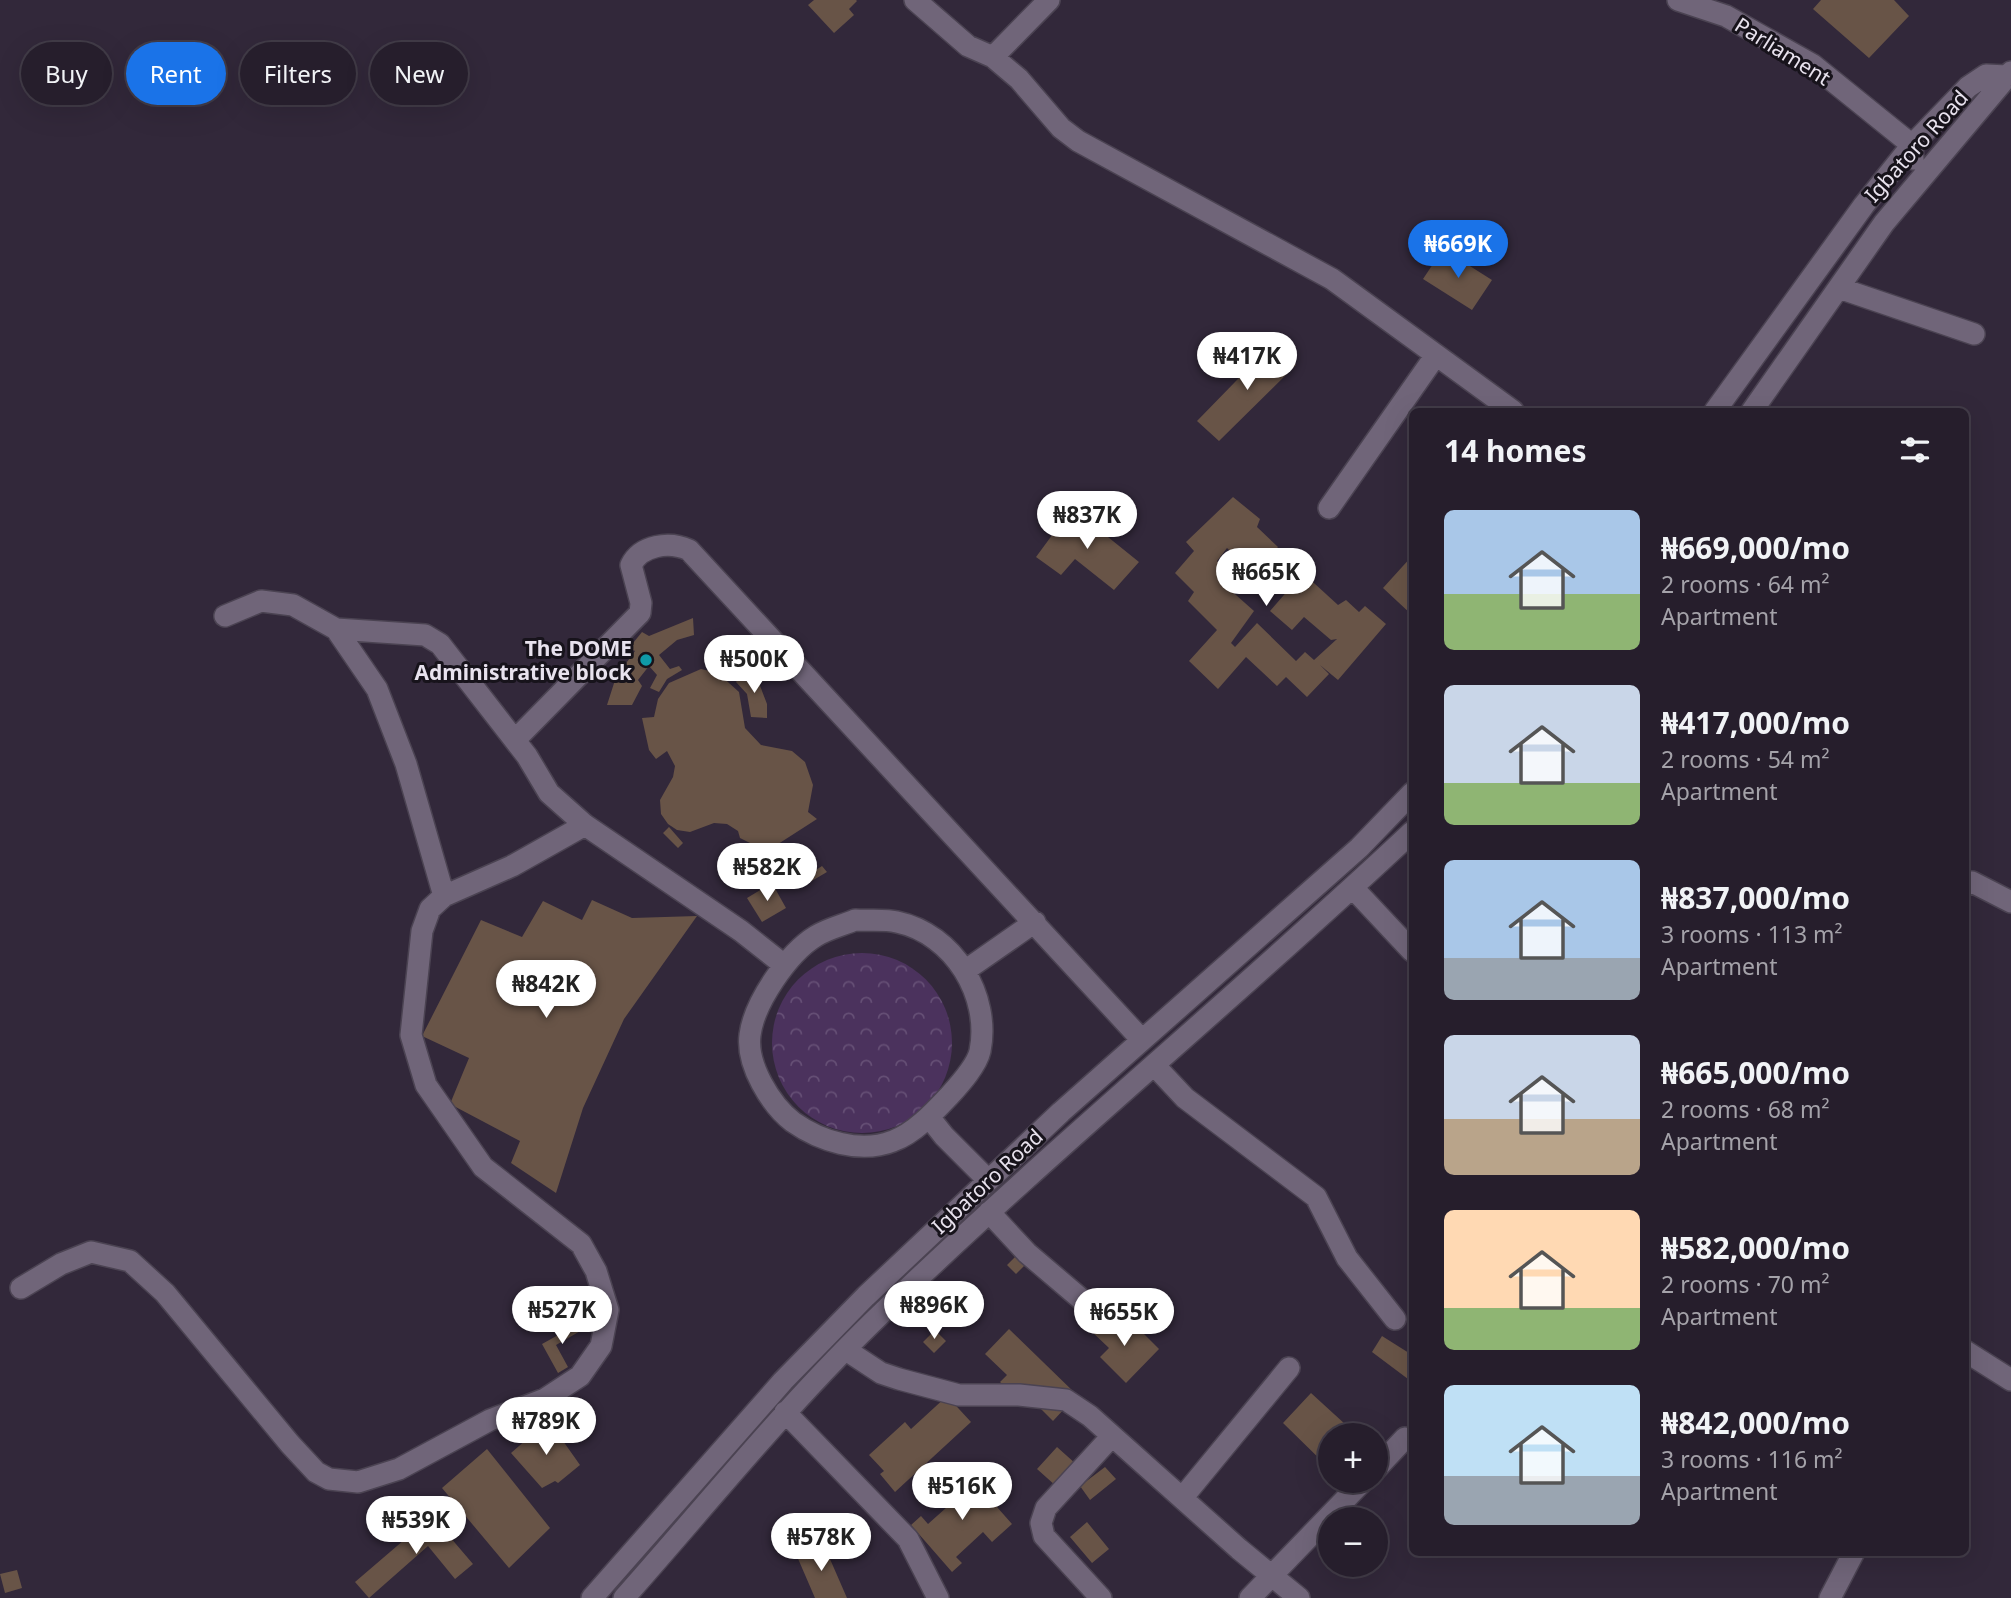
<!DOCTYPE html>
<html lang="en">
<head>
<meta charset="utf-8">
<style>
	body { margin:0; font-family:"Noto Sans",sans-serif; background:#2e2734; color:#f1f3f6; height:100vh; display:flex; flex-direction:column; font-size:26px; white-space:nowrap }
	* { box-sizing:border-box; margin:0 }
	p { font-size:23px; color:#a4a2a9 }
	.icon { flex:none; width:38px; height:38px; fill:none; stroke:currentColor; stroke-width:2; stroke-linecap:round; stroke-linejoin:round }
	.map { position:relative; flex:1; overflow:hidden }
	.drawer { position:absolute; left:1409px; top:408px; width:560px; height:1148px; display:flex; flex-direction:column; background:#261e2c; border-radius:10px; box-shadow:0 7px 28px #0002,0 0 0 2px #423c48 }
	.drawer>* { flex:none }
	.hud { position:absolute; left:21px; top:42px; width:665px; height:63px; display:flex; gap:14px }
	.buttons { position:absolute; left:1318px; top:1423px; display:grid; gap:14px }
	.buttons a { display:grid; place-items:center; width:70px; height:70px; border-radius:50%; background:#261e2c; box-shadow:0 7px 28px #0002,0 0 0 2px #423c48; font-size:35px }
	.price { position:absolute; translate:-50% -60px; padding:0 16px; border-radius:24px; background:#fff; color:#222; font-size:23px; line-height:46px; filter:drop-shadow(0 2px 4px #0008) }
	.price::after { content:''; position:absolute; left:50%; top:42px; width:21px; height:16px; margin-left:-10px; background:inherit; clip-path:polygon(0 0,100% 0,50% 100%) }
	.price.selected { background:#1a73e8; color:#fff }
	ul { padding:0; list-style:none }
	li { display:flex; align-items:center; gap:21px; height:175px; padding:0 35px }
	li span { display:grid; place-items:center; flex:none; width:196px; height:140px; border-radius:10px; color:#555 }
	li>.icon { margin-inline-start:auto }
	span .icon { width:84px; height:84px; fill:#fffc; stroke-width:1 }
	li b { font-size:30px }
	h2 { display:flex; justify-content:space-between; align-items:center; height:84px; padding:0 35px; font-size:30px }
	.pill { padding:0 24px; border-radius:32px; background:#261e2c; box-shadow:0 7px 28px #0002,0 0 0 2px #423c48; font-size:24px; line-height:63px }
	.pill.selected { background:#1a73e8; color:#fff }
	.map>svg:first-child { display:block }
</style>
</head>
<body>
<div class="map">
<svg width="2011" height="1598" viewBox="0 0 2011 1598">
	<defs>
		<pattern id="park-crowns" width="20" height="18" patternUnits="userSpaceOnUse" patternTransform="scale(1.75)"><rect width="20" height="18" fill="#4b325d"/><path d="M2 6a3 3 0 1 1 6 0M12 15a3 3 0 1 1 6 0" fill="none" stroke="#654f75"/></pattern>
	</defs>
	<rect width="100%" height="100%" fill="#32283a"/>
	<path fill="url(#park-crowns)" d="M772 1043a90 90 0 1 1 180 0a90 90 0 1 1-180 0Z"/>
	<path fill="#685447" d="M 814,0 L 856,0 L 857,1 L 849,9 L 854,15 L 834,33 L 808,5 Z
		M 1821,0 L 1894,0 L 1909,16 L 1869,58 L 1813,9 Z
		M 1443,249 L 1492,280 L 1472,310 L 1423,279 Z
		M 1274,342 L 1296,365 L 1219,441 L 1197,421 Z
		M 1233,497 L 1260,519 L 1257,527 L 1278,547 L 1271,556 L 1291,572 L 1268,600 L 1241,576 L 1248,568 L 1227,548 L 1217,561 L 1225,569 L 1218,579 L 1254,611 L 1231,643 L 1235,647 L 1257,623 L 1296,661 L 1305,652 L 1314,660 L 1337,639 L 1331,640 L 1304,617 L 1292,630 L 1270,611 L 1303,573 L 1338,605 L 1346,600 L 1359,612 L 1365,606 L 1386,624 L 1338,680 L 1320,665 L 1329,674 L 1307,697 L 1286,677 L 1277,686 L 1246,657 L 1218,689 L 1189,661 L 1217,630 L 1188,601 L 1194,592 L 1175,573 L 1194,551 L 1186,542 Z
		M 1072,508 L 1139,562 L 1114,590 L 1075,559 L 1061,575 L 1036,557 Z
		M 1412,556 L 1412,615 L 1383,588 Z
		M 693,618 L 694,635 L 677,640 L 659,655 L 670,669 L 679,666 L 682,670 L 667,679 L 659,692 L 650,688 L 657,675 L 649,666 L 638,680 L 642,686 L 632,705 L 607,705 L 616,677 L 635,651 L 629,648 L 642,632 L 649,636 Z
		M 746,668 L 759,683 L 767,704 L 767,718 L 751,717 L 747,694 L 736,682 Z
		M 701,669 L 718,673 L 739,692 L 745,728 L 761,745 L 792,751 L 805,762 L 813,785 L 808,812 L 817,819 L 775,846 L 758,847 L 740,838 L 738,831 L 727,824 L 714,823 L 690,832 L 677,830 L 668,824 L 661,814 L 660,800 L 673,777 L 675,766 L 667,751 L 656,759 L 649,750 L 642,718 L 654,717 L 658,699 L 669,683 Z
		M 669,827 L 683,843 L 678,848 L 663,833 Z
		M 822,866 L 827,872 L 810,882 L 805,877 Z
		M 772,883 L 786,908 L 762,922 L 747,898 Z
		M 592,900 L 632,918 L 697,916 L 624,1019 L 583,1108 L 556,1193 L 511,1163 L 520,1141 L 450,1104 L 469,1058 L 422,1036 L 481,920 L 522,937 L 543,901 L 582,920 Z
		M 1016,1256 L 1025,1265 L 1016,1274 L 1007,1265 Z
		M 1105,1314 L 1124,1332 L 1133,1323 L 1159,1349 L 1126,1383 L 1100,1357 L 1109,1348 L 1090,1330 Z
		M 587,1319 L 589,1326 L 556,1345 L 568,1367 L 558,1373 L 542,1344 Z
		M 1009,1329 L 1077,1395 L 1053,1421 L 1025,1393 L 1019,1399 L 1000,1382 L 1007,1375 L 985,1354 Z
		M 935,1330 L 946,1341 L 934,1353 L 923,1342 Z
		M 1382,1336 L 1409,1353 L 1412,1348 L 1412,1382 L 1372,1352 Z
		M 1311,1393 L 1357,1435 L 1330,1435 L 1330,1469 L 1283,1423 Z
		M 947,1396 L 971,1422 L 895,1492 L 880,1474 L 884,1471 L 869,1455 L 905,1422 L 911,1429 Z
		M 543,1425 L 551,1431 L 556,1431 L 580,1465 L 558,1483 L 555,1481 L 542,1488 L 511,1453 Z
		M 1057,1447 L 1076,1464 L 1056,1486 L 1037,1469 Z
		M 487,1449 L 550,1528 L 509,1568 L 442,1488 Z
		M 1105,1467 L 1116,1479 L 1090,1500 L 1080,1486 Z
		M 966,1472 L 1012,1524 L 992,1542 L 983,1532 L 956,1557 L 962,1563 L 952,1572 L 911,1525 L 921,1516 L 928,1524 L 956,1499 L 947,1488 Z
		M 432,1516 L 473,1564 L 455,1579 L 428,1546 L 369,1598 L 355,1582 Z
		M 1087,1522 L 1109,1549 L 1092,1563 L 1070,1537 Z
		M 823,1543 L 847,1598 L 815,1598 L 796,1554 Z
		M 17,1570 L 22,1588 L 5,1593 L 0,1574 Z"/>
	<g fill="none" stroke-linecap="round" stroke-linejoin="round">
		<g stroke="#4b4352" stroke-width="24">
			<path id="minor" d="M 915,0 L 968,46 L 993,57 L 1019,79 L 1061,128 L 1078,141 L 1332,279 L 1513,411
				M 1678,0 L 1726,16 L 1813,65 L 1912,145 L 1913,159
				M 993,57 L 1049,0
				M 1839,288 L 1974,334
				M 1715,411 L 1864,205 L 1912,145 L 1968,87 L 1986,75 L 2007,76
				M 1752,411 L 1884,223 L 2011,72
				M 1329,508 L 1436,355
				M 225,616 L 261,601 L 293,605 L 336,629 L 425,635 L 440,644 L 527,756 L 549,793 L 585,825 L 741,931 L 784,965
				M 336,629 L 377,689 L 406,764 L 444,896
				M 515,740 L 640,613 L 641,603 L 631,565 C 641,545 669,541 689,550 L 1142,1040
				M 1965,885 L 1972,882 L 2011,902
				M 1353,888 L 1412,951
				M 855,920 C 868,921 885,919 897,922 C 954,934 991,996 980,1051 C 977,1065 960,1084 950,1095 C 935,1111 915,1133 893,1141 C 860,1154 820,1141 793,1122 C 771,1105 746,1065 750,1035 C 754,1003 788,953 816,936 C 827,929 843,925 855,920 Z
				M 966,970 L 1035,922
				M 1155,1066 L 1185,1098 L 1316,1197 L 1347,1258 L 1395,1319
				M 929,1117 L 944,1136 L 987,1179
				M 989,1212 L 1027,1253 L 1087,1304
				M 21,1288 L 61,1264 L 91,1252 L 130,1261 L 165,1293 L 290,1444 L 316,1472 L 329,1479 L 358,1482 L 399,1469 L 490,1420 L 545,1399 L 580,1376 L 601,1346 L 608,1310 L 596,1271 L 581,1244 L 483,1167 L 426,1085 L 411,1035 L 422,931 L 430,909 L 444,896 L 512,866 L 585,825
				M 846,1350 L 881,1373 L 899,1379 L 959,1395 L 1019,1395 L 1066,1400 L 1090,1416 L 1239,1549 L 1299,1598
				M 1965,1351 L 2011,1380
				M 785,1412 L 908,1539 L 938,1598
				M 1376,1469 L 1405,1438
				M 1183,1497 L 1289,1368
				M 592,1598 L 783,1381 L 866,1296 L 1061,1112 L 1359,848 L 1412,793
				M 624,1598 C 710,1501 790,1401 884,1311 C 1055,1146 1239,995 1412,832
				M 1101,1598 L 1044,1536 L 1041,1523 L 1046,1508 L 1112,1436
				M 1250,1598 L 1364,1480
				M 1830,1598 L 1854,1552"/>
		</g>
		<use href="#minor" stroke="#706579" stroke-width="21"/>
	</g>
	<circle fill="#0f9aa8" stroke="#17131b" stroke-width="2.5" cx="646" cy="660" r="7"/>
	<g text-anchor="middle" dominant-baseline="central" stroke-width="6" stroke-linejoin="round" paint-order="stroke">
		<g font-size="21" fill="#e8e2ee" stroke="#17131b">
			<text transform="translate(1783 51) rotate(32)">Parliament</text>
			<text transform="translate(1916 146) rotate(-48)">Igbatoro Road</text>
			<text transform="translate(987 1181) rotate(-43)">Igbatoro Road</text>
		</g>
		<g font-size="21" font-weight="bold" fill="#e8e2ee" stroke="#17131b" text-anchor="end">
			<text x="632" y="648">The DOME<tspan x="632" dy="24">Administrative block</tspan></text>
		</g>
	</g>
</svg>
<div class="buttons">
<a>+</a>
<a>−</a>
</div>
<b class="price selected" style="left:1458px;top:280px">₦669K</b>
<b class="price" style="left:1247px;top:392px">₦417K</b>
<b class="price" style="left:1087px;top:551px">₦837K</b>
<b class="price" style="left:1266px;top:608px">₦665K</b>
<b class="price" style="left:754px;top:695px">₦500K</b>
<b class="price" style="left:767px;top:903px">₦582K</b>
<b class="price" style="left:546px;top:1020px">₦842K</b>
<b class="price" style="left:934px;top:1341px">₦896K</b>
<b class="price" style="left:562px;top:1346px">₦527K</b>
<b class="price" style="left:1124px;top:1348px">₦655K</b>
<b class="price" style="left:546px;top:1457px">₦789K</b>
<b class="price" style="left:962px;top:1522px">₦516K</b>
<b class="price" style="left:416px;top:1556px">₦539K</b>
<b class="price" style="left:821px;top:1573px">₦578K</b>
<div class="hud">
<a class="pill">Buy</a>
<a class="pill selected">Rent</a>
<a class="pill">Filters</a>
<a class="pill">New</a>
</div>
<section class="drawer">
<h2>14 homes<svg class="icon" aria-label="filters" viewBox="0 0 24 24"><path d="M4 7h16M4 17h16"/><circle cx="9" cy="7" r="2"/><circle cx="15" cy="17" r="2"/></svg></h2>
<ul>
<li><span style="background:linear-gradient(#a9c7e8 60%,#8fb573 0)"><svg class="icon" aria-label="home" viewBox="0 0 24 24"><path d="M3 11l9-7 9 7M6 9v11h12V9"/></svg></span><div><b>₦669,000/mo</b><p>2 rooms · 64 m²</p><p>Apartment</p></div></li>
<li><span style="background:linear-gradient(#c9d6e8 70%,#8fb573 0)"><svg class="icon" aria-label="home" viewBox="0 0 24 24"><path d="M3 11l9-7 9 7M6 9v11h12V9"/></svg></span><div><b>₦417,000/mo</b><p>2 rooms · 54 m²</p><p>Apartment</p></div></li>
<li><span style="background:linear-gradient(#a9c7e8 70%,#9aa5b1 0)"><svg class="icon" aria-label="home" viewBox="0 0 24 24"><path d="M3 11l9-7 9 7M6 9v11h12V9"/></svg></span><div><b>₦837,000/mo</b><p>3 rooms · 113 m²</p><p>Apartment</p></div></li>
<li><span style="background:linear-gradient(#c9d6e8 60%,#b9a48a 0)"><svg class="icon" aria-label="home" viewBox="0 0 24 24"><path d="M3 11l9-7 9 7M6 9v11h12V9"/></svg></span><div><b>₦665,000/mo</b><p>2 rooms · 68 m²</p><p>Apartment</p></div></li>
<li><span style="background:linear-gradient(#ffd9b3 70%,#8fb573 0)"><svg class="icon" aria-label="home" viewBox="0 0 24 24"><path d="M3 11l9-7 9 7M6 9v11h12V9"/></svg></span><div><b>₦582,000/mo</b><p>2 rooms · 70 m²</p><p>Apartment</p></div></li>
<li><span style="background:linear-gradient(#bfe0f5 65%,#9aa5b1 0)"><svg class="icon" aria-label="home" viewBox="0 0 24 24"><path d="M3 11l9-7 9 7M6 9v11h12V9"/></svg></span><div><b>₦842,000/mo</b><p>3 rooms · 116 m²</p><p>Apartment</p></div></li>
</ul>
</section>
</div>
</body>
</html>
